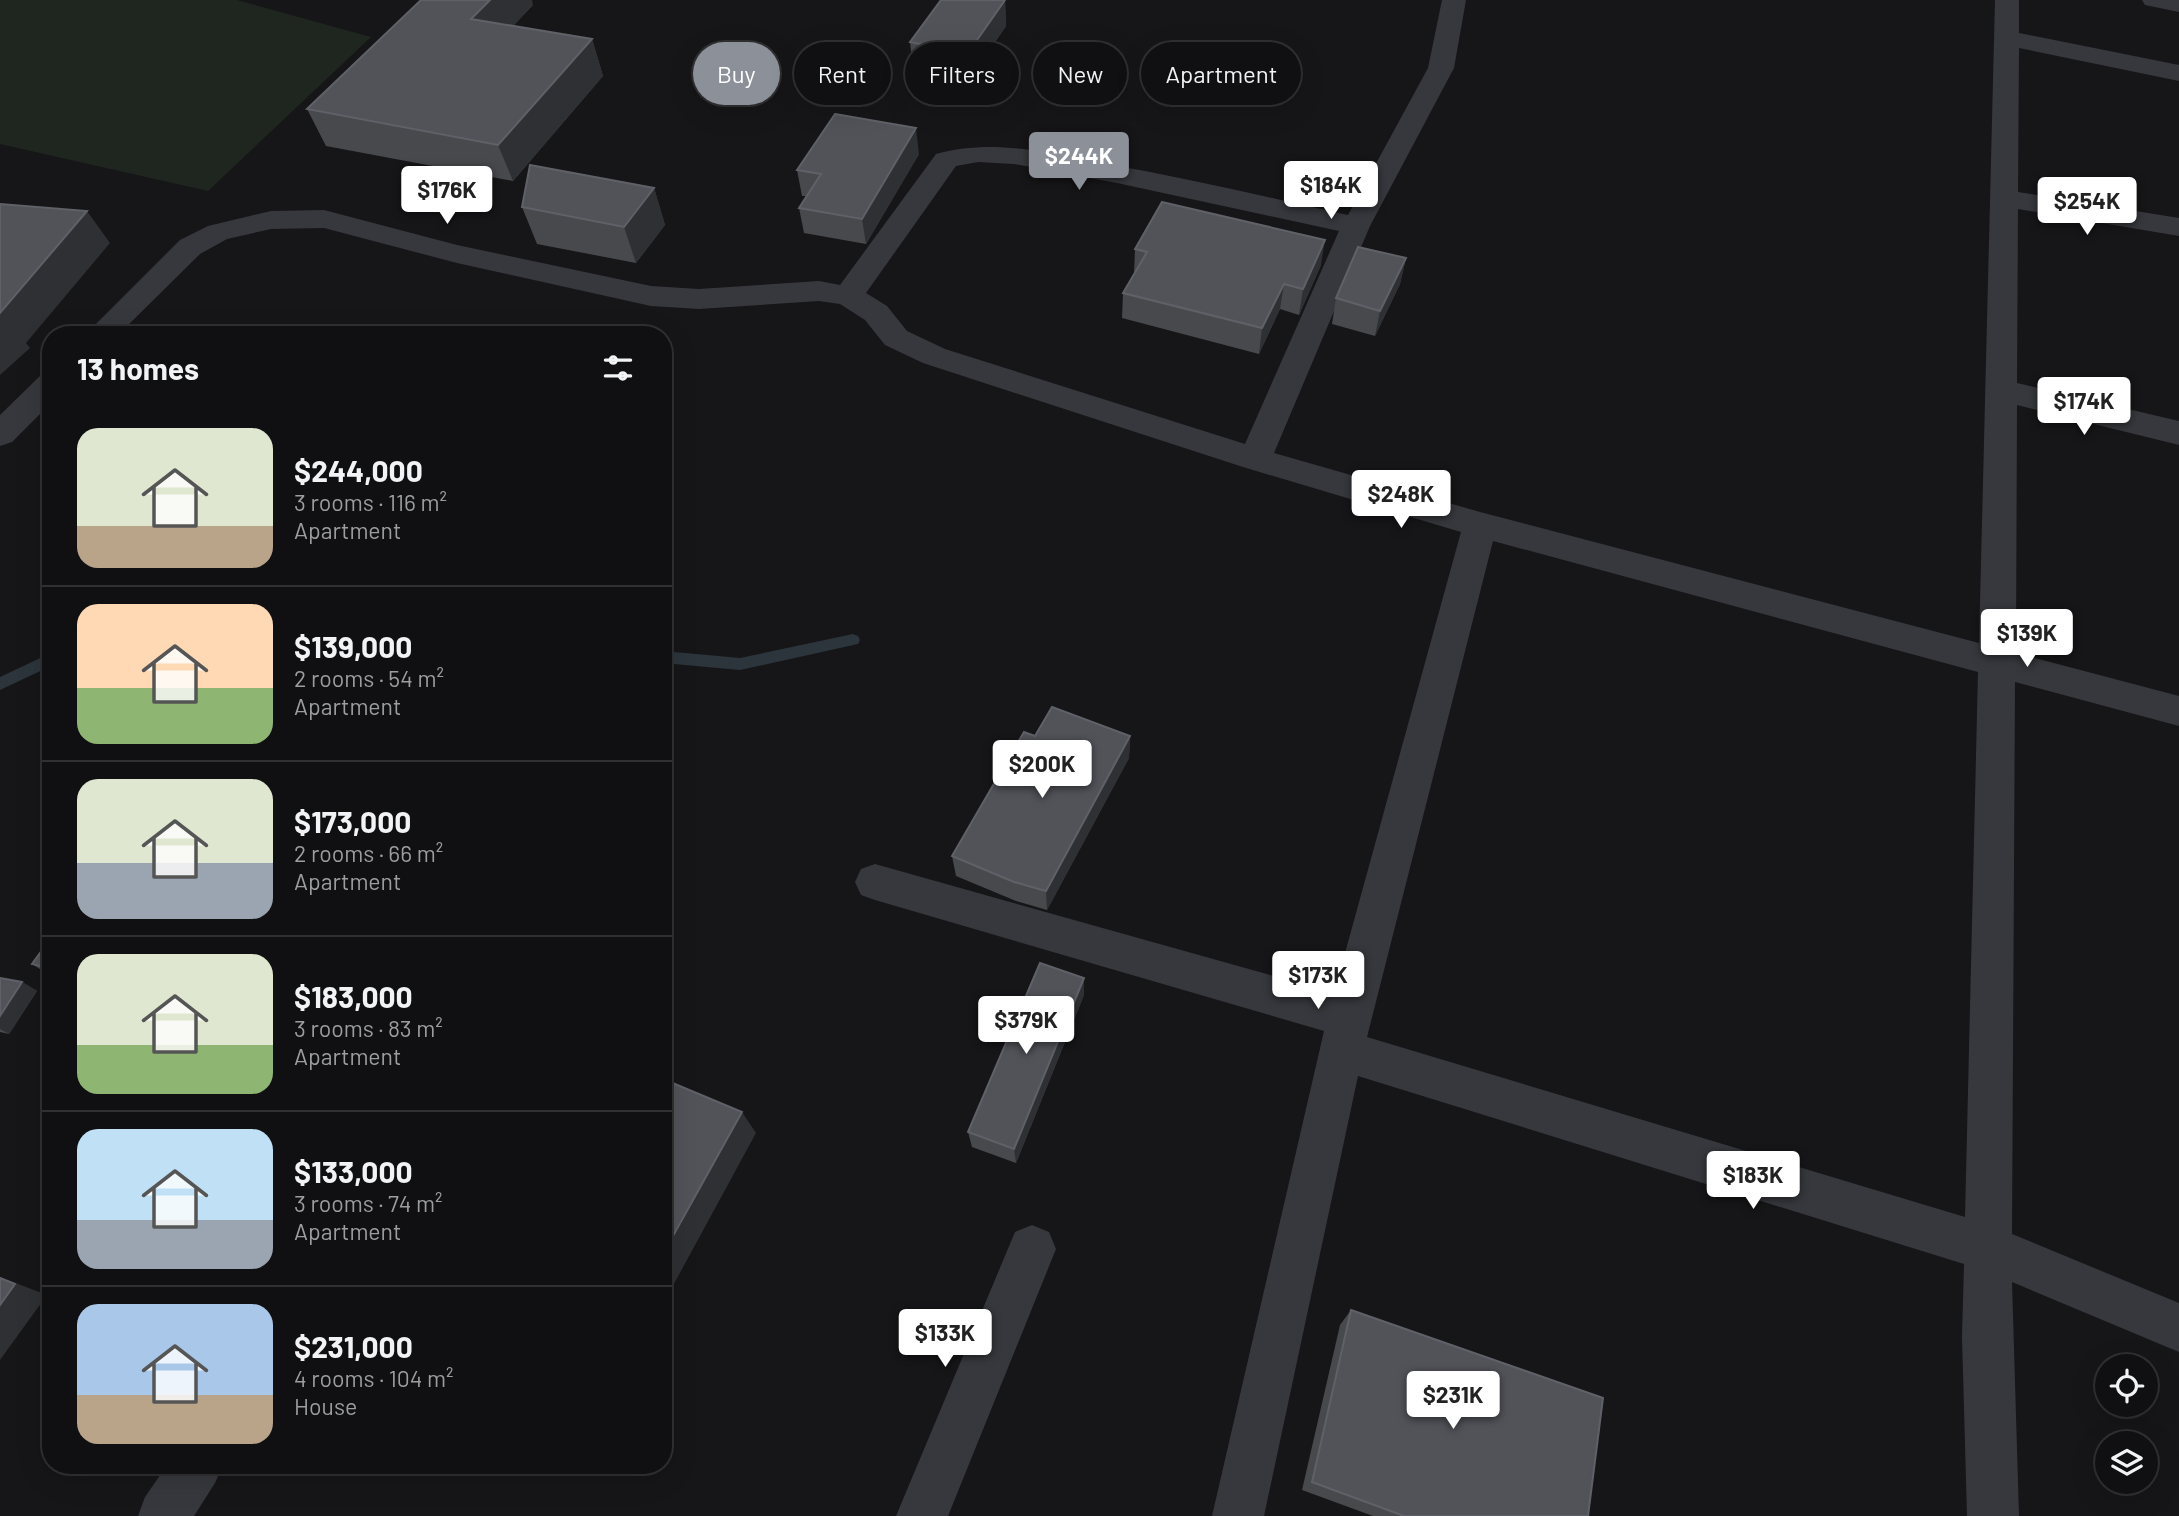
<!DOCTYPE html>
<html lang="en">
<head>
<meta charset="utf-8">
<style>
	body { margin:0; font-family:Barlow,sans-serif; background:#19191b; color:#f1f3f6; height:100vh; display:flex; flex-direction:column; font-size:26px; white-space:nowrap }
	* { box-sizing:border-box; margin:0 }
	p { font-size:23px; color:#9c9d9f }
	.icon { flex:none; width:38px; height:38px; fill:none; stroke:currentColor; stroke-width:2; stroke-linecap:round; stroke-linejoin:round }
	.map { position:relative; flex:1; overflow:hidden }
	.drawer { position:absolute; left:42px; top:326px; width:630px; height:1148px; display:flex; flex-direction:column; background:#101012; border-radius:28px; box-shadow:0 7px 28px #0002,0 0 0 2px #303032 }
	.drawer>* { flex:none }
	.top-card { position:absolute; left:693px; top:42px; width:665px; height:63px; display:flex; gap:14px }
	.fabs { position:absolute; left:2095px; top:1354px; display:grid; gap:14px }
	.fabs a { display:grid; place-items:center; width:63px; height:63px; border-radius:50%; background:#101012; box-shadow:0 7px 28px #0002,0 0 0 2px #303032; font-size:35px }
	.price { position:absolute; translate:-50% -60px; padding:0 16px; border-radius:7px; background:#fff; color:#222; font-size:23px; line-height:46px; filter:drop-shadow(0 2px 4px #0008) }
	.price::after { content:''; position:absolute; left:50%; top:42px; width:21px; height:16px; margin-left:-10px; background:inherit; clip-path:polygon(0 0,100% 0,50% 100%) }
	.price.on { background:#8c9099; color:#fff }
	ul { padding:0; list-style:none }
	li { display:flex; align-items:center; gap:21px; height:175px; padding:0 35px }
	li+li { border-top:2px solid #303032 }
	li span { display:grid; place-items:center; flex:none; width:196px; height:140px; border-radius:21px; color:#555 }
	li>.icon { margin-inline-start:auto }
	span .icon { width:84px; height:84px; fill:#fffc; stroke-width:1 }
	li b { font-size:30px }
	h2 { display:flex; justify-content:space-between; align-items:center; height:84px; padding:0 35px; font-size:30px }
	.tag { padding:0 24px; border-radius:32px; background:#101012; box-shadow:0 7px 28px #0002,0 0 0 2px #303032; font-size:24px; line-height:63px }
	.tag.on { background:#8c9099; color:#fff }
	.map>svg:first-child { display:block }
</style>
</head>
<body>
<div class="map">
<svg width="2179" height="1516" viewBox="0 0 2179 1516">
	<rect width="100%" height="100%" fill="#161618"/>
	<path fill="#1e261f" d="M 0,0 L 237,0 L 371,37 L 208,191 L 0,144 Z"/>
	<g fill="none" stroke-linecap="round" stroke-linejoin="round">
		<path fill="#2c353c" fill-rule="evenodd" d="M 853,634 L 858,636 L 860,640 L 858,644 L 740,670 L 663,663 L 663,651 L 740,658 Z
			M 51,653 L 51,666 L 0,690 L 0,677 Z"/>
		<path fill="#37383d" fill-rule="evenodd" d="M 1442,0 L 1466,0 L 1454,68 L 1370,226 L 1274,453 L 1480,512 L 1979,643 L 1995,0 L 2019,0 L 2019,33 L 2179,65 L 2179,81 L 2019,48 L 2018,192 L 2179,218 L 2179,236 L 2018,209 L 2017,383 L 2179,421 L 2179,445 L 2017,405 L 2016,653 L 2179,696 L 2179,726 L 2015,682 L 2012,1234 L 2179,1303 L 2179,1352 L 2012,1282 L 2019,1516 L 1967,1516 L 1962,1337 L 1964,1264 L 1358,1076 L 1264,1516 L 1212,1516 L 1324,1031 L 875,900 L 861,895 L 855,882 L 861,869 L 875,864 L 1334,993 L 1461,532 L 1243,467 L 923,363 L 885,345 L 865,320 L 840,304 L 819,301 L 699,309 L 651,306 L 457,263 L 324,228 L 271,229 L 227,239 L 200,254 L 119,334 L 86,334 L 180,240 L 208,226 L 271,211 L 324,210 L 457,245 L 651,286 L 699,289 L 819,281 L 840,285 L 936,154 C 994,138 1048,153 1106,164 C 1187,178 1267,197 1348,215 L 1428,68 ZM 978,162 L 1014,164 L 1117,183 L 1339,231 L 1245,444 L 945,349 L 907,331 L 887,306 L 866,293 L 956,166 ZM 1493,541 L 1978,672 L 1965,1217 L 1367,1037 Z
			M 2142,0 L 2179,0 L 2179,12 L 2145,5 Z
			M 51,373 L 51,403 L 12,442 L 0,446 L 0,415 L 40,376 Z
			M 1032,1225 L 1049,1232 L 1056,1249 L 948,1516 L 896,1516 L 1015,1232 Z
			M 167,1465 L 223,1465 L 215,1483 L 194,1516 L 138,1516 L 145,1497 Z"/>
	</g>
	<path fill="#47494d" d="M 1005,0 L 1006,26 L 970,79 L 913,68 L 910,42 Z
		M 533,5 L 513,26 L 592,39 L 603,76 L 513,181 L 326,146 L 307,109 Z
		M 919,154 L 866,244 L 804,233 L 799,208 L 806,196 L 802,196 L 797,170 Z
		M 654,188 L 665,225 L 636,263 L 537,244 L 522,207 Z
		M 1135,249 L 1321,265 L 1299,315 L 1280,309 L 1259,354 L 1122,318 L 1123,293 L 1134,274 Z
		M 1406,258 L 1400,284 L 1375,336 L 1332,324 L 1336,298 Z
		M 1035,736 L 1130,736 L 1129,758 L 1047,910 L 1016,901 L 956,876 L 952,856 Z
		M 51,938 L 51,976 L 32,964 Z
		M 0,978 L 22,982 L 37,991 L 9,1034 L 0,1032 Z
		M 1084,995 L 1016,1163 L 972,1147 L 968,1132 Z
		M 1351,1310 L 1588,1516 L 1373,1516 L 1302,1490 L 1340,1325 Z"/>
	<path fill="#2f3033" d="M 490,0 L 532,0 L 533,5 L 485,56 L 471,19 Z
		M 1005,0 L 1006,26 L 970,79 L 968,53 Z
		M 592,39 L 603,76 L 513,181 L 498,145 Z
		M 916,128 L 919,154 L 866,244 L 862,219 Z
		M 654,188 L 665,225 L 636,263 L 624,227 Z
		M 87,211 L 110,243 L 26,343 L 30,348 L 0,375 L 0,313 Z
		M 1325,240 L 1321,265 L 1299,315 L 1303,289 Z
		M 1406,258 L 1400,284 L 1375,336 L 1380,311 Z
		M 1284,284 L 1280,309 L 1259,354 L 1262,328 Z
		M 1130,736 L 1129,758 L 1047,910 L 1046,891 Z
		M 1084,978 L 1084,995 L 1016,1163 L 1014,1149 Z
		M 22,982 L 37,991 L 9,1034 L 0,1029 L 0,1016 Z
		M 742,1112 L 756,1133 L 663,1304 L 663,1254 Z
		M 0,1277 L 47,1295 L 0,1360 Z"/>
	<path fill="#525359" stroke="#5f6168" stroke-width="2" d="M 421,0 L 490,0 L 471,19 L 592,39 L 498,145 L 307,109 Z
		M 941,0 L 1005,0 L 968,53 L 910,42 Z
		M 835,114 L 916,128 L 862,219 L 799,208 L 821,174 L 797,170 Z
		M 530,165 L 654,188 L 624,227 L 522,207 Z
		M 1162,202 L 1325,240 L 1303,289 L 1284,284 L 1262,328 L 1123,293 L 1147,252 L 1135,249 Z
		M 0,204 L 87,211 L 0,313 Z
		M 1358,247 L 1406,258 L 1380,311 L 1336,298 Z
		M 1052,707 L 1130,736 L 1046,891 L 1014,882 L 952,856 L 1024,732 L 1035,736 Z
		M 51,938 L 51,969 L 32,964 Z
		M 1040,963 L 1084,978 L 1014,1149 L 968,1132 Z
		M 0,978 L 22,982 L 0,1016 Z
		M 663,1079 L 742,1112 L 663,1254 Z
		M 0,1278 L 15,1284 L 0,1305 Z
		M 1351,1310 L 1603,1398 L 1588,1516 L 1404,1516 L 1312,1482 Z"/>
</svg>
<div class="fabs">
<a><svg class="icon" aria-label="locate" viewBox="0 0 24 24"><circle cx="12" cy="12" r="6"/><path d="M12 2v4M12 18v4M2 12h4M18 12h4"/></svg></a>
<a><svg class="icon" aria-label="layers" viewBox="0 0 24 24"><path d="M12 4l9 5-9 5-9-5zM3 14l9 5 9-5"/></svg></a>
</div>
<b class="price on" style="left:1079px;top:192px">$244K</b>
<b class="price" style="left:1331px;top:221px">$184K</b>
<b class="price" style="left:447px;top:226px">$176K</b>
<b class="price" style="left:2087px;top:237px">$254K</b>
<b class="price" style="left:2084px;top:437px">$174K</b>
<b class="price" style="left:1401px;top:530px">$248K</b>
<b class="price" style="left:2027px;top:669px">$139K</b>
<b class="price" style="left:1042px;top:800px">$200K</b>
<b class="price" style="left:1318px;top:1011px">$173K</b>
<b class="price" style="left:1026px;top:1056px">$379K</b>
<b class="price" style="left:1753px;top:1211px">$183K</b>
<b class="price" style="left:945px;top:1369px">$133K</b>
<b class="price" style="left:1453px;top:1431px">$231K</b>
<div class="top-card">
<a class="tag on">Buy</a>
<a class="tag">Rent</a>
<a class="tag">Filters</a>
<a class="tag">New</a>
<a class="tag">Apartment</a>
</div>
<section class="drawer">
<h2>13 homes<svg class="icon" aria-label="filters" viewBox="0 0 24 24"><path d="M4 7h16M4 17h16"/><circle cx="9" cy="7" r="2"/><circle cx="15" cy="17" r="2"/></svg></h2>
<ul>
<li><span style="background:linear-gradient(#dfe7d0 70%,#b9a48a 0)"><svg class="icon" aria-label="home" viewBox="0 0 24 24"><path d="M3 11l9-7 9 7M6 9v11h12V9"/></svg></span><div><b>$244,000</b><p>3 rooms · 116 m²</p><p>Apartment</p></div></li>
<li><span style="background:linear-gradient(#ffd9b3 60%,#8fb573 0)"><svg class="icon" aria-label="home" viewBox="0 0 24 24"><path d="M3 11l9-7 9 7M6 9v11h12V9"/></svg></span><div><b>$139,000</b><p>2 rooms · 54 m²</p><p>Apartment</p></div></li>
<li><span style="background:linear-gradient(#dfe7d0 60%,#9aa5b1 0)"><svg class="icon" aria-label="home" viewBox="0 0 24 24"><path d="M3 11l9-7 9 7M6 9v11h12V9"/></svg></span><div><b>$173,000</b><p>2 rooms · 66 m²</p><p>Apartment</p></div></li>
<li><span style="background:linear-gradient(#dfe7d0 65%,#8fb573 0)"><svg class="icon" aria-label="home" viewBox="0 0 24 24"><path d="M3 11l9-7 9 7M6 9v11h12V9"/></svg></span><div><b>$183,000</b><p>3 rooms · 83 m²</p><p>Apartment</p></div></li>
<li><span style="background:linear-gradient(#bfe0f5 65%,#9aa5b1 0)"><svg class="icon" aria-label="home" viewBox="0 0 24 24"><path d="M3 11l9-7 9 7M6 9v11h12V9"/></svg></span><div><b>$133,000</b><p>3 rooms · 74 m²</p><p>Apartment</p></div></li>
<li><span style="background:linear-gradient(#a9c7e8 65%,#b9a48a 0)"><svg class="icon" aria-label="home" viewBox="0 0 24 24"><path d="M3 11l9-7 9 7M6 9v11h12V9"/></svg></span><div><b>$231,000</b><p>4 rooms · 104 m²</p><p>House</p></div></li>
</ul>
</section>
</div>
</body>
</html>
